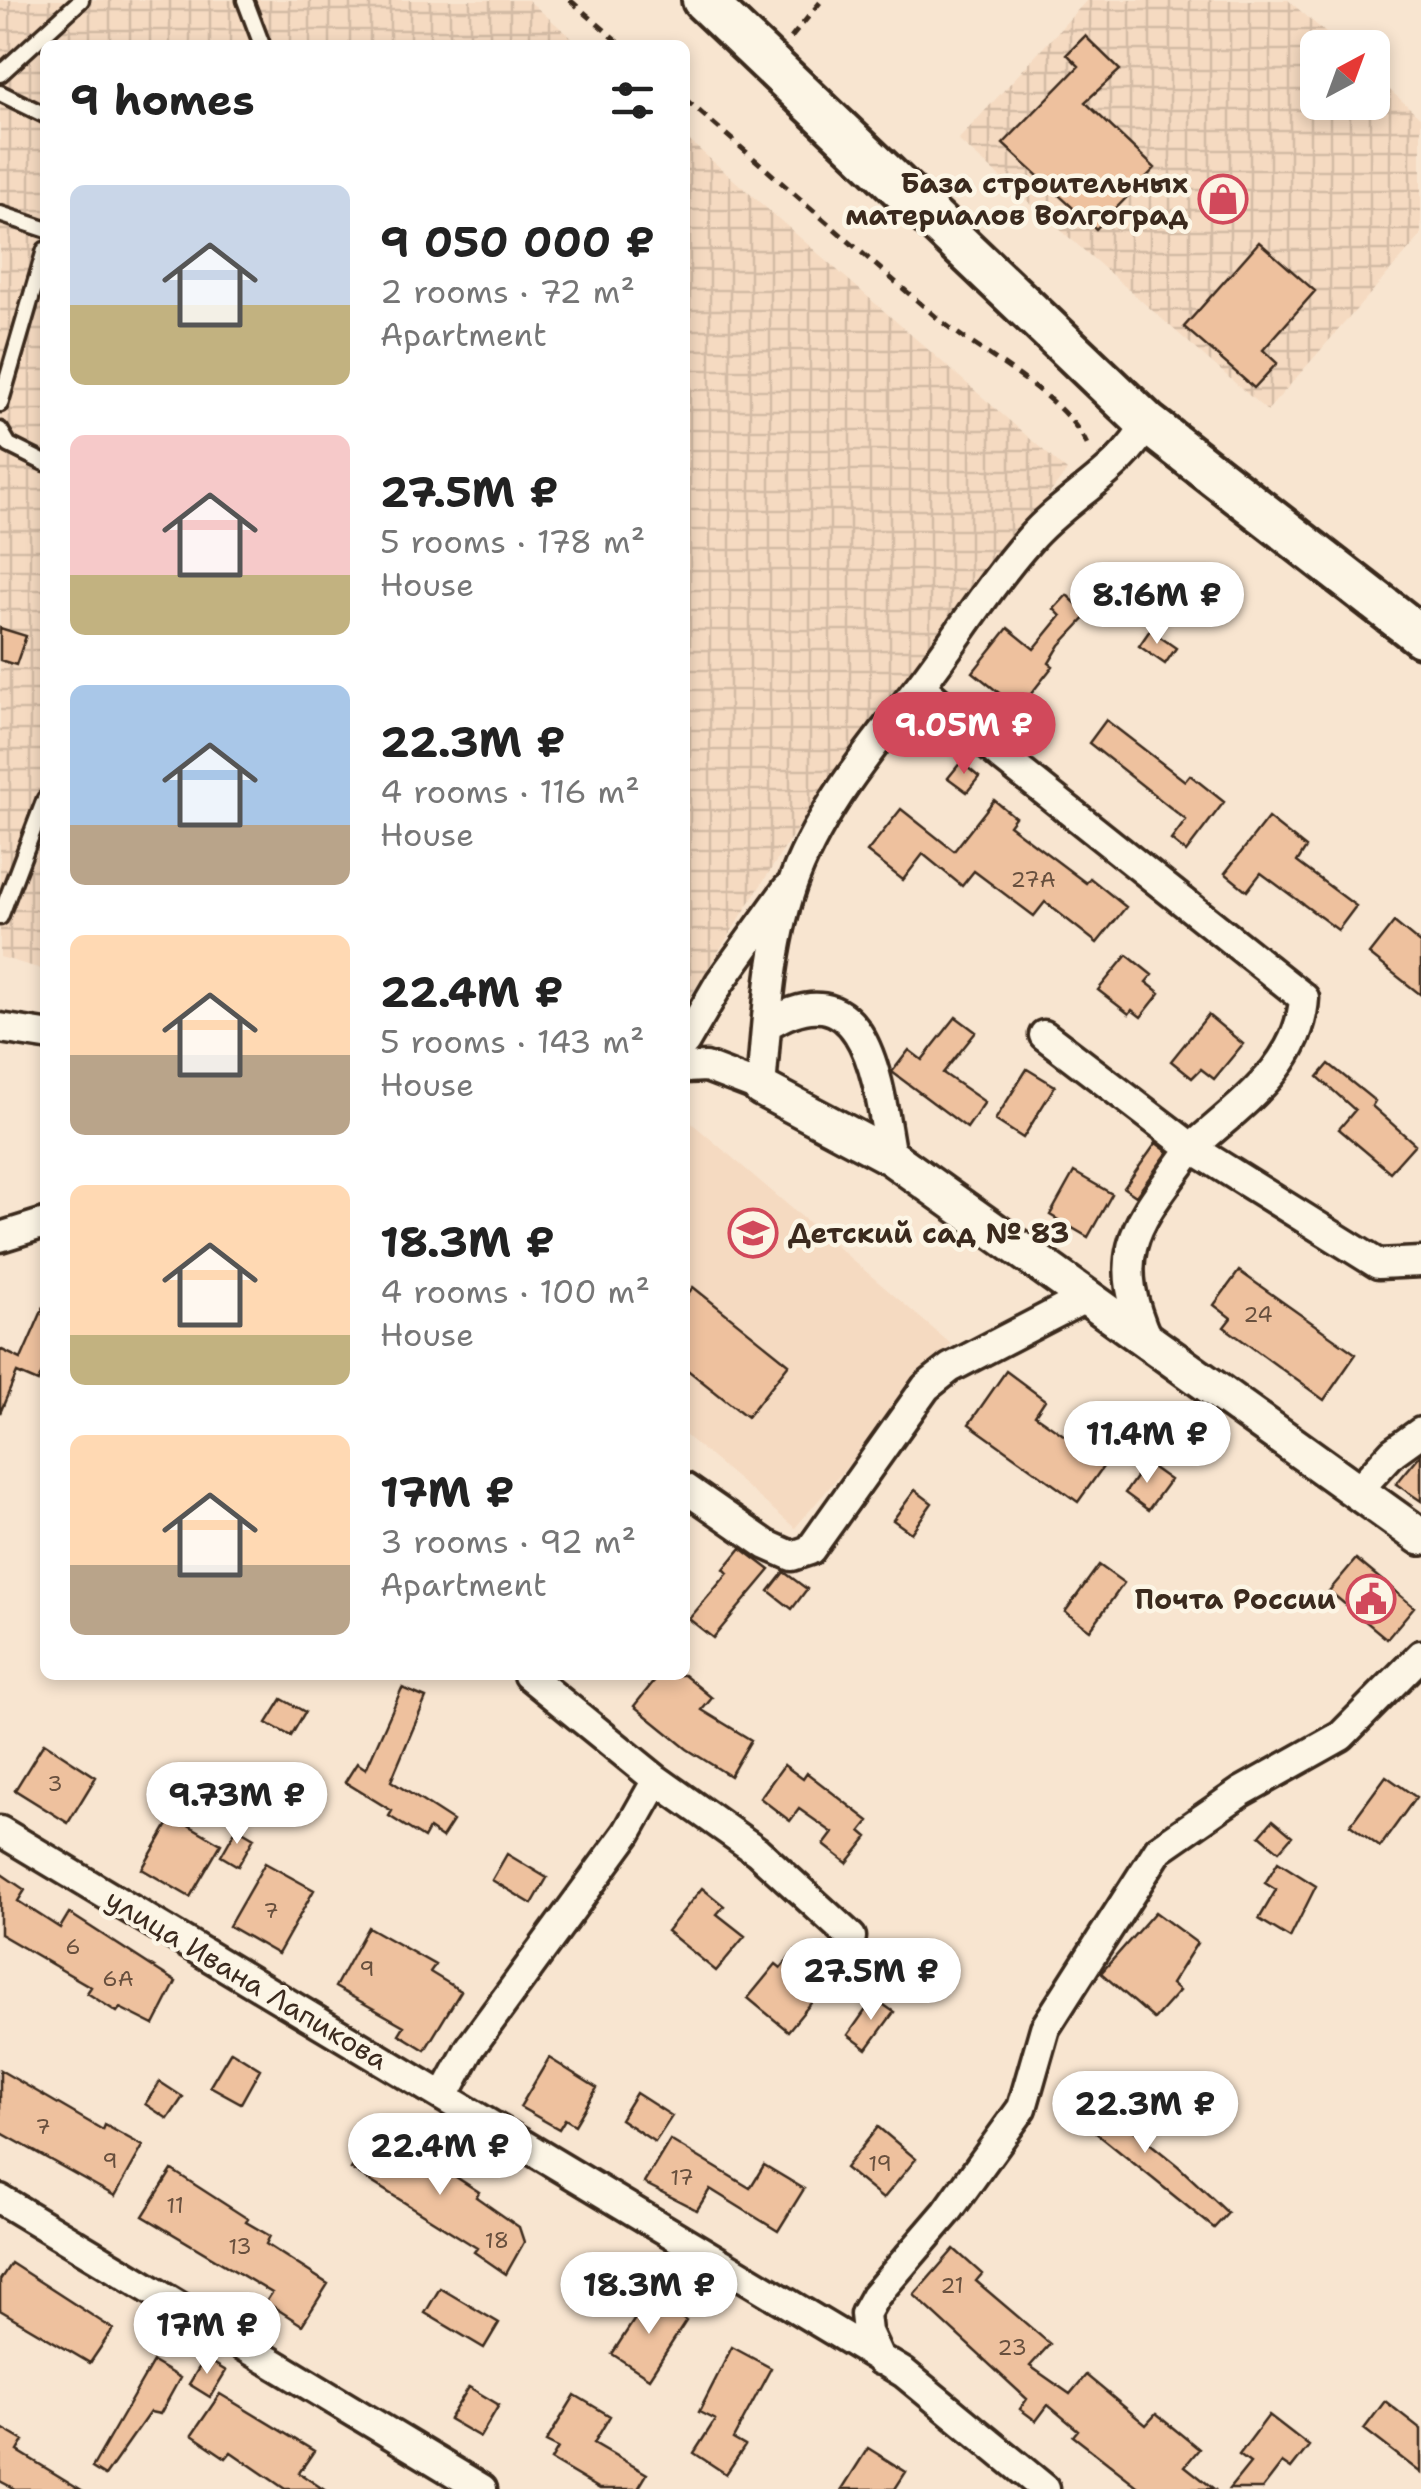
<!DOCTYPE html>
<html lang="en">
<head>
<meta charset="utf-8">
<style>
	body { margin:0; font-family:"Shantell Sans",sans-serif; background:#f6f6f6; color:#222; height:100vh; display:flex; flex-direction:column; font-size:38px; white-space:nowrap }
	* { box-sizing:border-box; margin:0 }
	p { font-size:32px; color:#767676 }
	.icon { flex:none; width:55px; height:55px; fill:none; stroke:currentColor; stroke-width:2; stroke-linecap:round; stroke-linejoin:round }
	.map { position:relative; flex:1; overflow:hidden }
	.drawer { position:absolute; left:40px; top:40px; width:650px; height:1640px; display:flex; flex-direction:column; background:#fff; border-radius:15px; box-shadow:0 5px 15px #0003 }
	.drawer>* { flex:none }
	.needle { width:65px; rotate:41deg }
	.buttons { position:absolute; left:1300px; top:30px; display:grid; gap:20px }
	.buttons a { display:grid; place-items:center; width:90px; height:90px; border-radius:15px; background:#fff; box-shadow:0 5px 15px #0003; font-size:50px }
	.price { position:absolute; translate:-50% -85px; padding:0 22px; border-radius:35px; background:#fff; color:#222; font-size:32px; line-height:65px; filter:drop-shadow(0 2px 5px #0008) }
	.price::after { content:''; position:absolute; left:50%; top:60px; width:30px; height:22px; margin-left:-15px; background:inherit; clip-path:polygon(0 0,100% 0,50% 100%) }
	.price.on { background:#d1495b; color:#fff }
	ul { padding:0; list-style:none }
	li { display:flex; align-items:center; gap:30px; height:250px; padding:0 30px }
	li span { display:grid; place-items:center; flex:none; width:280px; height:200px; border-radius:15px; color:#555 }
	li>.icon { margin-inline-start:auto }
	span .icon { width:120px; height:120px; fill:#fffc; stroke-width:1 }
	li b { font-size:42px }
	h2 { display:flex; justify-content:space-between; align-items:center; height:120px; padding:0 30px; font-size:42px }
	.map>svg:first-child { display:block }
</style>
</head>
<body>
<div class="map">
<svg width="1421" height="2489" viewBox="0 0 1421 2489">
	<defs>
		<pattern id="industrial-grid" width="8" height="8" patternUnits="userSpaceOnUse" patternTransform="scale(2.5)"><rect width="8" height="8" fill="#f5dac1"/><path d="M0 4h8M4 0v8" fill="none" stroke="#d3bba5"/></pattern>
	</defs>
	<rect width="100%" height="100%" fill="#f8e5d0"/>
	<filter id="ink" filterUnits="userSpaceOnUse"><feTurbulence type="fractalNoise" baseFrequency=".01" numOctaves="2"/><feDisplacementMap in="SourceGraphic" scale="20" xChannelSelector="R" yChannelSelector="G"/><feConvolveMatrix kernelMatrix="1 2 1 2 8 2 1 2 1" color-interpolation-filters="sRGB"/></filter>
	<g filter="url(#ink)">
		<path fill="#f5dac1" d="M 687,1119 L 951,1344 L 795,1528 L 685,1435 Z"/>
		<path fill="url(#industrial-grid)" d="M 0,0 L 528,0 L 580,45 L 45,45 L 45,970 L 0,957 Z
			M 1087,0 L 1288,0 L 1342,47 L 1318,48 L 1318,102 L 1372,102 L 1373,75 L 1421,118 L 1421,236 L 1267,411 L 958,140 Z
			M 685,137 L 1067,471 L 814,802 L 685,1004 Z"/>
		<path fill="#eec19e" stroke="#3b2a1e" stroke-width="2.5" d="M 1085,36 L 1120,70 L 1085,102 L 1155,168 L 1096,229 L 1003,144 L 1079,66 L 1067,54 Z
			M 1259,242 L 1315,291 L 1263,350 L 1277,363 L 1254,388 L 1184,327 Z
			M 1067,595 L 1088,615 L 1060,645 L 1049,663 L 1053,666 L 1019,709 L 973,672 L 1008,628 L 1034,649 L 1061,616 L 1054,609 Z
			M 0,628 L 26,636 L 16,665 L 0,660 Z
			M 1150,630 L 1176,648 L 1165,664 L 1139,646 Z
			M 1106,720 L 1185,781 L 1190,775 L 1224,802 L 1186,852 L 1171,840 L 1186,820 L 1089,743 Z
			M 961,762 L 979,777 L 967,792 L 948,778 Z
			M 994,800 L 1015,817 L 1009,825 L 1086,883 L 1090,878 L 1126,907 L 1097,943 L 1045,902 L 1034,916 L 974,871 L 962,886 L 923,854 L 903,880 L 867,852 L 901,809 L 954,851 Z
			M 1268,818 L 1306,848 L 1297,862 L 1356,906 L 1338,930 L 1261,873 L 1247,891 L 1225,873 Z
			M 1394,922 L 1421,944 L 1421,995 L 1369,954 Z
			M 1127,955 L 1152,975 L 1146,982 L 1160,993 L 1141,1017 L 1132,1010 L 1129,1014 L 1098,990 Z
			M 1208,1015 L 1243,1044 L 1214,1079 L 1201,1069 L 1192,1078 L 1171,1061 Z
			M 956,1017 L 976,1032 L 943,1073 L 985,1102 L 967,1128 L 892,1072 L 909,1050 L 922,1060 Z
			M 1329,1064 L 1375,1101 L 1372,1106 L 1415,1144 L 1390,1172 L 1339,1129 L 1355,1110 L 1318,1077 Z
			M 1027,1069 L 1055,1086 L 1023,1138 L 995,1120 Z
			M 1156,1143 L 1168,1152 L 1136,1196 L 1124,1188 Z
			M 1074,1172 L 1112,1194 L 1088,1237 L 1050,1215 Z
			M 1239,1271 L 1356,1354 L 1324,1400 L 1224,1327 L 1231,1318 L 1214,1305 Z
			M 693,1287 L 789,1364 L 747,1417 L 685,1368 L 685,1298 Z
			M 45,1304 L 45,1366 L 38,1382 L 17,1373 L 0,1413 L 0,1349 L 21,1359 Z
			M 1006,1371 L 1045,1400 L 1035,1415 L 1105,1464 L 1078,1502 L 969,1424 Z
			M 1421,1454 L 1421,1501 L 1396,1484 Z
			M 1146,1463 L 1170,1480 L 1148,1510 L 1125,1493 Z
			M 915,1490 L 932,1503 L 911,1533 L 893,1520 Z
			M 741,1548 L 770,1570 L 713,1638 L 689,1619 L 728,1573 L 724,1569 Z
			M 1356,1559 L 1414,1607 L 1387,1639 L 1329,1591 Z
			M 1099,1565 L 1124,1583 L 1090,1630 L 1065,1612 Z
			M 784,1572 L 807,1589 L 792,1609 L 769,1591 Z
			M 659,1675 L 684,1675 L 712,1698 L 702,1710 L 751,1740 L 730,1776 L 687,1749 L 634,1706 Z
			M 402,1688 L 426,1698 L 391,1781 L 453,1821 L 442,1838 L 429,1829 L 424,1838 L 389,1816 L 392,1811 L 345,1782 L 357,1763 L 366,1769 Z
			M 282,1699 L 305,1712 L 291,1736 L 267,1723 Z
			M 44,1743 L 96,1777 L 68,1823 L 15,1790 Z
			M 784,1765 L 803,1779 L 807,1773 L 869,1821 L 861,1831 L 868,1837 L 847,1863 L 824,1845 L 833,1833 L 799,1809 L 790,1821 L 760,1798 Z
			M 1386,1776 L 1416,1797 L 1380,1847 L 1350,1825 Z
			M 173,1816 L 221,1844 L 190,1897 L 142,1869 Z
			M 1273,1820 L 1292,1836 L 1279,1851 L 1260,1835 Z
			M 237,1828 L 254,1838 L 238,1866 L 221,1856 Z
			M 507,1854 L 547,1878 L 532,1904 L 492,1880 Z
			M 1278,1862 L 1316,1886 L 1290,1938 L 1259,1919 L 1276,1890 L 1265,1883 Z
			M 265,1863 L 314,1890 L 278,1954 L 229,1926 Z
			M 0,1873 L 25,1890 L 18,1901 L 60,1928 L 69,1913 L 176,1982 L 154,2025 L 120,2008 L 117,2012 L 87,1993 L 91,1987 L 0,1934 Z
			M 702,1888 L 724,1906 L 717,1914 L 745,1936 L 716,1971 L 667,1931 Z
			M 1155,1912 L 1197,1943 L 1171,1984 L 1179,1991 L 1154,2019 L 1101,1973 Z
			M 368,1927 L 435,1965 L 430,1972 L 461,1991 L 425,2050 L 399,2034 L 404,2026 L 335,1987 Z
			M 795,1951 L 814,1967 L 800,1984 L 816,1997 L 788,2031 L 748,1998 L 776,1964 L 781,1968 Z
			M 874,1998 L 894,2012 L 867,2049 L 848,2035 Z
			M 231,2051 L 260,2069 L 241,2103 L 210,2086 Z
			M 549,2058 L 597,2088 L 575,2125 L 565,2119 L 559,2129 L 520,2107 Z
			M 0,2070 L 103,2130 L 105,2125 L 143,2146 L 115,2196 L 0,2132 Z
			M 160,2082 L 183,2097 L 168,2119 L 145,2104 Z
			M 1080,2087 L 1178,2166 L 1228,2213 L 1214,2228 L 1064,2107 Z
			M 636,2093 L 672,2116 L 655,2142 L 620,2119 Z
			M 379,2127 L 479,2192 L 476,2197 L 519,2227 L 524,2242 L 506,2274 L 474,2252 L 477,2248 L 351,2169 Z
			M 878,2127 L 916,2159 L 883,2199 L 845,2168 Z
			M 670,2140 L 750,2188 L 764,2165 L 804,2189 L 778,2231 L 710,2189 L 697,2210 L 644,2183 Z
			M 172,2170 L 248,2219 L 246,2222 L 270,2236 L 266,2244 L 328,2284 L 302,2325 L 266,2302 L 272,2293 L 143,2216 Z
			M 954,2249 L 982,2274 L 976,2281 L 1050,2344 L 1030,2366 L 1070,2394 L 1086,2375 L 1146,2425 L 1156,2414 L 1199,2449 L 1185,2466 L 1214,2489 L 1141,2489 L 1073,2436 L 1078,2430 L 1048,2405 L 1036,2421 L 1020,2409 L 1027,2399 L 914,2295 Z
			M 11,2263 L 113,2329 L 90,2363 L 0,2310 L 0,2280 Z
			M 440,2288 L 499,2323 L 484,2348 L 425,2313 Z
			M 649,2297 L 686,2321 L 649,2378 L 612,2354 Z
			M 732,2347 L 771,2368 L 733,2439 L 745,2446 L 726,2474 L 694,2453 L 715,2420 L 699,2412 Z
			M 205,2358 L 226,2371 L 210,2397 L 189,2384 Z
			M 153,2362 L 180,2378 L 160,2414 L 150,2412 L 105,2476 L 92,2468 Z
			M 469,2387 L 499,2405 L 480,2437 L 449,2419 Z
			M 220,2394 L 314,2451 L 299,2473 L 323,2489 L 285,2489 L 231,2452 L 226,2458 L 192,2435 Z
			M 575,2395 L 610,2416 L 594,2443 L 647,2474 L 638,2489 L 600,2489 L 551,2460 L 558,2448 L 546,2442 Z
			M 1385,2401 L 1421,2429 L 1421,2473 L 1364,2429 Z
			M 1269,2415 L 1309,2446 L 1291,2469 L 1282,2463 L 1262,2489 L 1229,2489 L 1250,2463 L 1239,2455 Z
			M 0,2427 L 24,2441 L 18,2451 L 80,2489 L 15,2489 L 0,2481 Z
			M 868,2448 L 906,2472 L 895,2489 L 842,2489 Z"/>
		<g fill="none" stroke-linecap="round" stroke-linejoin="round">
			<g stroke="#3b2a1e" stroke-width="21">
				<path id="service" d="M 245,0 L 262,45
					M 0,74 L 81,0
					M 0,93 L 45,115
					M 0,214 L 45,229
					M 0,404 L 45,250
					M 0,430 L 9,445 L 45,463
					M 0,917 L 45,799"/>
			</g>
			<g stroke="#3b2a1e" stroke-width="35">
				<path id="minor" d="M 920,686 L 1002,757 L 1304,998 C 1300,1066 1239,1105 1192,1148 L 1044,1035
					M 767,1025 C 869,961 879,1090 891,1157
					M 0,1028 L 45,1035
					M 685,1042 L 720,982 L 787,889
					M 685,1068 L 706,1067 L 761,1088 C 767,1019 770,942 795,877 C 822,807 874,744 920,686 C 957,638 989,585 1029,540 C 1066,497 1121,473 1147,423
					M 0,1237 L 45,1223
					M 1148,1341 C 1107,1249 1139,1222 1192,1148 L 1378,1264 L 1421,1262
					M 685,1488 L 767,1545 L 792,1556 L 810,1550 L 926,1387 L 950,1368 L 1085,1298
					M 1359,1489 L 1393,1452 L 1421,1432
					M 528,1675 L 657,1780 L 757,1851 L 851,1937
					M 0,1831 L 904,2373 L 1045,2489
					M 444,2096 L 470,2048 L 627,1833 L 657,1780
					M 0,2199 L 482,2489
					M 880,2360 L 867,2332 L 865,2314 L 875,2296 L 947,2212 L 1022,2108 L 1045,2028 L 1159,1849 L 1241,1792 L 1341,1736 L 1421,1655"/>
			</g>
			<g stroke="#3b2a1e" stroke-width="42">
				<path id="tertiary" d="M 761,1088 L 891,1157 L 1421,1537"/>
			</g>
			<g stroke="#3b2a1e" stroke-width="48">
				<path id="secondary" d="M 703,0 L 1147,423 L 1421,636"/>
			</g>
			<path stroke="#3b2a1e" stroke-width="5" stroke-dasharray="10 8" stroke-linecap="butt" d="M 570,0 L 622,45
				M 791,38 L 822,0
				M 685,99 C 769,171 851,244 935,316 C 978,353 1072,398 1090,452"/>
			<use href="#service" stroke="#fcf5e5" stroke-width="14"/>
			<use href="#minor" stroke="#fcf5e5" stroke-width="28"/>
			<use href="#tertiary" stroke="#fcf5e5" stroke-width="35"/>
			<use href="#secondary" stroke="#fcf5e5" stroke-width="40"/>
		</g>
	</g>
	<defs>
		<g id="shop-ring" transform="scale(2.5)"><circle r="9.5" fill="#fcf5e5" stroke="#d1495b" stroke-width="1.5"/><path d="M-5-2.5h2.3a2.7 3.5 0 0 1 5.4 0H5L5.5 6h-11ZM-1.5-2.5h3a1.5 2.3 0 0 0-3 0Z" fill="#d1495b"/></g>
		<g id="school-ring" transform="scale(2.5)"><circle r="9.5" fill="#fcf5e5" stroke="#d1495b" stroke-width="1.5"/><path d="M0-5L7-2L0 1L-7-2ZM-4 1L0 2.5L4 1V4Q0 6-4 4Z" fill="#d1495b"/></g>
		<g id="civic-ring" transform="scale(2.5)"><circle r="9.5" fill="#fcf5e5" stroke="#d1495b" stroke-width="1.5"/><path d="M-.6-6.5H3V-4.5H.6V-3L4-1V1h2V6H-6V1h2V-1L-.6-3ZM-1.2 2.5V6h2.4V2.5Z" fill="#d1495b"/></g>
	</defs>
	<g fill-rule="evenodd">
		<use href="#shop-ring" x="1223" y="199"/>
		<use href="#school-ring" x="753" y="1233"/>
		<use href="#civic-ring" x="1371" y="1599"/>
	</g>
	<g text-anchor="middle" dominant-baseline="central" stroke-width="9" stroke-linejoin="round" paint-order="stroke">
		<g font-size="22" fill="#68503e">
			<text x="1033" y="879">27А</text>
			<text x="1258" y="1314">24</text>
			<text x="55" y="1783">3</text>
			<text x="271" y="1910">7</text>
			<text x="73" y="1946">6</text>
			<text x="367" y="1968">9</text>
			<text x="118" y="1978">6А</text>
			<text x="43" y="2126">7</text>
			<text x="110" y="2160">9</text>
			<text x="880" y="2163">19</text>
			<text x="682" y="2177">17</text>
			<text x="175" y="2205">11</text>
			<text x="497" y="2240">18</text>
			<text x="240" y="2246">13</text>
			<text x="952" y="2285">21</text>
			<text x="1012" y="2347">23</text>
		</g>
		<g font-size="28" font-weight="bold" fill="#3b2a1e" stroke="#fcf5e5" text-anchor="end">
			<text x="1188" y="183">База строительных<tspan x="1188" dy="32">материалов Волгоград</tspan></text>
			<text x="788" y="1233" text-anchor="start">Детский сад № 83</text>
			<text x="1336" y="1599">Почта России</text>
		</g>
		<g font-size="28" fill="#3b2a1e" stroke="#fcf5e5">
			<text transform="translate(247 1979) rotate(31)">улица Ивана Лапикова</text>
		</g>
	</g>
</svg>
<div class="buttons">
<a><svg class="needle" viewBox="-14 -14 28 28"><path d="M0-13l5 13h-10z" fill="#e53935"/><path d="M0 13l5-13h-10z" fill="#767676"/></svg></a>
</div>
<b class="price" style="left:1157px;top:647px">8.16M ₽</b>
<b class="price on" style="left:964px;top:777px">9.05M ₽</b>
<b class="price" style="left:1147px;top:1486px">11.4M ₽</b>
<b class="price" style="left:237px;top:1847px">9.73M ₽</b>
<b class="price" style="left:871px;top:2023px">27.5M ₽</b>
<b class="price" style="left:1145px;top:2156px">22.3M ₽</b>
<b class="price" style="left:440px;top:2198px">22.4M ₽</b>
<b class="price" style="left:649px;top:2337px">18.3M ₽</b>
<b class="price" style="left:207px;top:2377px">17M ₽</b>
<section class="drawer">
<h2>9 homes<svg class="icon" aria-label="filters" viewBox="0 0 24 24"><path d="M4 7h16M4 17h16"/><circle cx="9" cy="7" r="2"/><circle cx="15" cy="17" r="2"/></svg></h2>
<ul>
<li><span style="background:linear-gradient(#c9d6e8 60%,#c2b280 0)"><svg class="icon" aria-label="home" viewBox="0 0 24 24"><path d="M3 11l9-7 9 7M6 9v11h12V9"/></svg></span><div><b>9 050 000 ₽</b><p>2 rooms · 72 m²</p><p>Apartment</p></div></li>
<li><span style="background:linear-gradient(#f6c9c9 70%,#c2b280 0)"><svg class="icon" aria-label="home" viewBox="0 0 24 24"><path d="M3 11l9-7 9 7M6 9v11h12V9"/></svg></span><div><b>27.5M ₽</b><p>5 rooms · 178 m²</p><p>House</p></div></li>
<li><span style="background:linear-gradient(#a9c7e8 70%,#b9a48a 0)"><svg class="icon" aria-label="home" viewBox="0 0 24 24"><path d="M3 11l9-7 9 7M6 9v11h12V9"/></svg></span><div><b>22.3M ₽</b><p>4 rooms · 116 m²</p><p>House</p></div></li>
<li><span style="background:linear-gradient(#ffd9b3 60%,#b9a48a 0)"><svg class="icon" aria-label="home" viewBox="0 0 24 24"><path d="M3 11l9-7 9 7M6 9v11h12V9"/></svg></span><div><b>22.4M ₽</b><p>5 rooms · 143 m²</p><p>House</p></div></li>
<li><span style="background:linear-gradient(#ffd9b3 75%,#c2b280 0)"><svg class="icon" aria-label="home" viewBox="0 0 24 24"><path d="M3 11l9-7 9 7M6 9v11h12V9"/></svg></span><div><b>18.3M ₽</b><p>4 rooms · 100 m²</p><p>House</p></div></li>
<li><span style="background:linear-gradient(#ffd9b3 65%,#b9a48a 0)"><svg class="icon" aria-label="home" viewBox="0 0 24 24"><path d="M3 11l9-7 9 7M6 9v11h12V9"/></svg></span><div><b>17M ₽</b><p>3 rooms · 92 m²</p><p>Apartment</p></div></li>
</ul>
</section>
</div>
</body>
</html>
